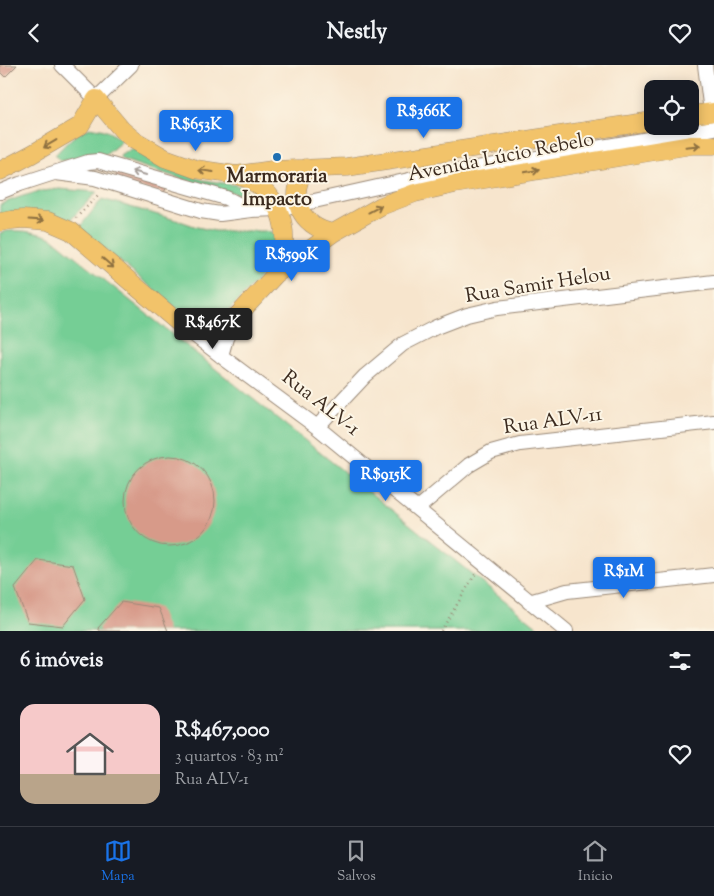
<!DOCTYPE html>
<html lang="pt">
<head>
<meta charset="utf-8">
<style>
	body { margin:0; font-family:"Sorts Mill Goudy",serif; background:#242831; color:#f1f3f6; height:100vh; display:flex; flex-direction:column; font-size:19px; white-space:nowrap }
	* { box-sizing:border-box; margin:0 }
	p { font-size:16px; color:#9ea1a6 }
	.icon { flex:none; width:28px; height:28px; fill:none; stroke:currentColor; stroke-width:2; stroke-linecap:round; stroke-linejoin:round }
	.map { position:relative; height:566px; overflow:hidden }
	.details { display:flex; flex-direction:column; background:#171b24; flex:1 }
	.details>* { flex:none }
	.fabs { position:absolute; left:644px; top:15px; display:grid; gap:10px }
	.fabs a { display:grid; place-items:center; width:55px; height:55px; border-radius:10px; background:#171b24; box-shadow:0 2px 12px #0003; font-size:25px }
	.price { position:absolute; translate:-50% -42px; padding:0 11px; border-radius:5px; background:#1a73e8; color:#fff; font-size:16px; line-height:32px; filter:drop-shadow(0 1px 2px #0008) }
	.price::after { content:''; position:absolute; left:50%; top:30px; width:15px; height:11px; margin-left:-8px; background:inherit; clip-path:polygon(0 0,100% 0,50% 100%) }
	.price.current { background:#222; color:#fff }
	ul { padding:0; list-style:none }
	li { display:flex; align-items:center; gap:15px; height:125px; padding:0 20px }
	li+li { border-top:1px solid #363941 }
	li span { display:grid; place-items:center; flex:none; width:140px; height:100px; border-radius:15px; color:#555 }
	li>.icon { margin-inline-start:auto }
	span .icon { width:60px; height:60px; fill:#fffc; stroke-width:1 }
	li b { font-size:21px }
	h2 { display:flex; justify-content:space-between; align-items:center; height:60px; padding:0 20px; font-size:21px }
	header { display:flex; justify-content:space-between; align-items:center; height:65px; padding:0 20px; background:#171b24; font-size:22px; font-weight:800 }
	.tabs { display:flex; justify-content:space-around; align-items:center; height:70px; border-top:1px solid #363941; background:#171b24; font-size:14px; color:#9ea1a6 }
	.tabs a { display:grid; justify-items:center; gap:2px }
	.tabs .current { color:#1a73e8 }
	.map>svg:first-child { display:block }
</style>
</head>
<body>
<header><svg class="icon" aria-label="back" viewBox="0 0 24 24"><path d="M15 5l-7 7 7 7"/></svg>Nestly<svg class="icon" aria-label="heart" viewBox="0 0 24 24"><path d="M12 20l-8-8c-3-5 5-10 8-4 3-6 11-1 8 4z"/></svg></header>
<div class="map">
<svg width="714" height="566" viewBox="0 0 714 566">
	<rect width="100%" height="100%" fill="#fcf5e5"/>
	<filter id="ink" filterUnits="userSpaceOnUse"><feTurbulence type="fractalNoise" baseFrequency=".02" numOctaves="2"/><feDisplacementMap in="SourceGraphic" scale="10" xChannelSelector="R" yChannelSelector="G"/><feConvolveMatrix kernelMatrix="1 2 1 2 8 2 1 2 1" color-interpolation-filters="sRGB"/></filter>
	<filter id="wash" filterUnits="userSpaceOnUse"><feTurbulence type="fractalNoise" baseFrequency=".0096" numOctaves="4" result="noise"/><feDisplacementMap in="SourceGraphic" scale="20" xChannelSelector="R" yChannelSelector="G"/><feGaussianBlur stdDeviation="1.12" result="paint"/><feColorMatrix in="noise" values="0 0 0 0 0 0 0 0 0 0 0 0 0 0 0 0 0 1.4 0 .05"/><feComposite in="paint" operator="in"/></filter>
	<g filter="url(#wash)">
		<rect width="100%" height="100%" fill="#f7e5cd"/>
		<path fill="#74ce95" stroke="#587c5a" d="M 91,63 C 105,63 111,68 122,76 L 102,93 L 77,93 L 60,96 L 55,90 C 65,80 76,66 91,63 Z
			M 133,84 L 171,104 L 182,108 L 203,115 L 236,120 L 247,125 L 243,130 C 201,120 161,108 121,94 L 120,92 L 121,90 Z
			M 59,124 L 97,127 L 69,156 L 0,154 L 0,140 C 19,131 38,126 59,124 Z
			M 102,134 L 183,157 L 197,162 L 215,166 L 266,166 L 275,169 L 278,180 L 269,203 L 215,260 L 200,261 L 182,248 L 79,163 Z
			M 7,166 C 23,165 37,167 52,173 L 543,566 L 0,566 L 0,168 Z"/>
		<g id="blocks">
			<path fill="#d79a89" d="M 0,0 L 17,0 L 5,12 L 0,7 Z
				M 118,103 L 166,123 L 164,128 L 114,117 Z
				M125 436a45 45 0 1 1 90 0a45 45 0 1 1-90 0Z
				M 38,495 L 73,500 L 85,534 L 63,561 L 28,557 L 15,523 Z
				M 121,537 L 159,543 L 168,566 L 100,566 L 98,563 Z"/>
		</g>
	</g>
	<g filter="url(#ink)">
		<use href="#blocks" fill-opacity="0" stroke="#998876" stroke-width="1"/>
		<g fill="none" stroke-linecap="round" stroke-linejoin="round">
			<g stroke="#998876" stroke-width="16">
				<path id="minor" d="M 62,0 L 96,34 L 131,0
					M 705,0 L 711,47
					M 56,108 L 95,113 L 201,146 L 220,149 L 251,145 L 278,144 L 418,113 L 714,63
					M 0,127 L 20,119 L 88,97 L 98,96 L 108,99 L 226,133 L 250,145
					M 189,266 L 225,294 L 317,362 L 566,566
					M 221,291 L 226,273 L 237,252
					M 317,362 L 365,311 L 403,279 L 436,262 L 467,250 L 497,243 L 714,217
					M 417,444 L 469,400 L 491,387 L 520,379 L 714,357
					M 529,537 L 567,526 L 714,510"/>
			</g>
			<g stroke="#998876" stroke-width="19">
				<path id="major" d="M 690,50 L 714,47
					M 306,103 C 287,131 299,161 333,168
					M 0,106 L 32,89 L 80,61 L 96,34 L 122,65 L 134,75 L 165,93 L 196,104 L 236,110 L 272,105 L 347,102 L 652,56
					M 236,110 C 281,122 295,169 276,209
					M 0,157 L 12,155 L 23,154 L 48,156 L 71,166 L 180,259 L 199,267 L 210,269 L 219,264 L 238,250 L 276,209 L 333,168 L 381,141 L 415,128 L 455,119 L 692,80 L 714,80"/>
			</g>
			<path stroke="#998876" stroke-width="2.5" stroke-dasharray="1 4" stroke-linecap="butt" d="M 76,153 L 100,128
				M 441,566 L 476,508"/>
			<use href="#minor" stroke="#fff" stroke-width="14"/>
			<use href="#major" stroke="#f2c36a" stroke-width="18"/>
		</g>
		<defs><path id="oneway-shaft" d="M-6 0H5M1.5-3L5.5 0L1.5 3" fill="none" stroke-width="1.6" stroke-linecap="round" stroke-linejoin="round" transform="scale(1.25)"/></defs>
		<g stroke="#8d6f40">
			<use href="#oneway-shaft" transform="translate(50 79) rotate(149)"/>
			<use href="#oneway-shaft" transform="translate(693 81) rotate(-5)"/>
			<use href="#oneway-shaft" transform="translate(206 106) rotate(-172)"/>
			<use href="#oneway-shaft" transform="translate(532 106) rotate(-9)"/>
			<use href="#oneway-shaft" transform="translate(375 144) rotate(-28)"/>
			<use href="#oneway-shaft" transform="translate(36 155) rotate(4)"/>
			<use href="#oneway-shaft" transform="translate(108 198) rotate(41)"/>
		</g>
		<use stroke="#a79f9a" href="#oneway-shaft" transform="translate(139 108) rotate(-164)"/>
	</g>
	<circle fill="#1f6fb2" stroke="#fcf5e5" stroke-width="2" cx="277" cy="92" r="5"/>
	<g text-anchor="middle" dominant-baseline="central" stroke-width="4" stroke-linejoin="round" paint-order="stroke">
		<g font-size="20" fill="#3b2a1e" stroke="#fcf5e5">
			<text transform="translate(501 93) rotate(-11)">Avenida Lúcio Rebelo</text>
			<text transform="translate(538 221) rotate(-9)">Rua Samir Helou</text>
			<text transform="translate(320 339) rotate(38)">Rua ALV-1</text>
			<text transform="translate(553 357) rotate(-8)">Rua ALV-11</text>
		</g>
		<g font-size="20" font-weight="bold" fill="#3b2a1e" stroke="#fcf5e5">
			<text x="277" y="112">Marmoraria<tspan x="277" dy="23">Impacto</tspan></text>
		</g>
	</g>
</svg>
<div class="fabs">
<a><svg class="icon" aria-label="locate" viewBox="0 0 24 24"><circle cx="12" cy="12" r="6"/><path d="M12 2v4M12 18v4M2 12h4M18 12h4"/></svg></a>
</div>
<b class="price" style="left:424px;top:74px">R$366K</b>
<b class="price" style="left:196px;top:87px">R$653K</b>
<b class="price" style="left:292px;top:217px">R$599K</b>
<b class="price current" style="left:213px;top:285px">R$467K</b>
<b class="price" style="left:386px;top:437px">R$915K</b>
<b class="price" style="left:624px;top:534px">R$1M</b>
</div>
<section class="details">
<h2>6 imóveis<svg class="icon" aria-label="filters" viewBox="0 0 24 24"><path d="M4 7h16M4 17h16"/><circle cx="9" cy="7" r="2"/><circle cx="15" cy="17" r="2"/></svg></h2>
<ul>
<li><span style="background:linear-gradient(#f6c9c9 70%,#b9a48a 0)"><svg class="icon" aria-label="home" viewBox="0 0 24 24"><path d="M3 11l9-7 9 7M6 9v11h12V9"/></svg></span><div><b>R$467,000</b><p>3 quartos · 83 m²</p><p>Rua ALV-1</p></div><svg class="icon" aria-label="heart" viewBox="0 0 24 24"><path d="M12 20l-8-8c-3-5 5-10 8-4 3-6 11-1 8 4z"/></svg></li>
</ul>
</section>
<nav class="tabs">
<a class="current"><svg class="icon" aria-label="map" viewBox="0 0 24 24"><path d="M3 6l6-2 6 2 6-2v14l-6 2-6-2-6 2zM9 4v14M15 6v14"/></svg>Mapa</a>
<a><svg class="icon" aria-label="saved" viewBox="0 0 24 24"><path d="M7 4h10v16l-5-4-5 4z"/></svg>Salvos</a>
<a><svg class="icon" aria-label="home" viewBox="0 0 24 24"><path d="M3 11l9-7 9 7M6 9v11h12V9"/></svg>Início</a>
</nav>
</body>
</html>
